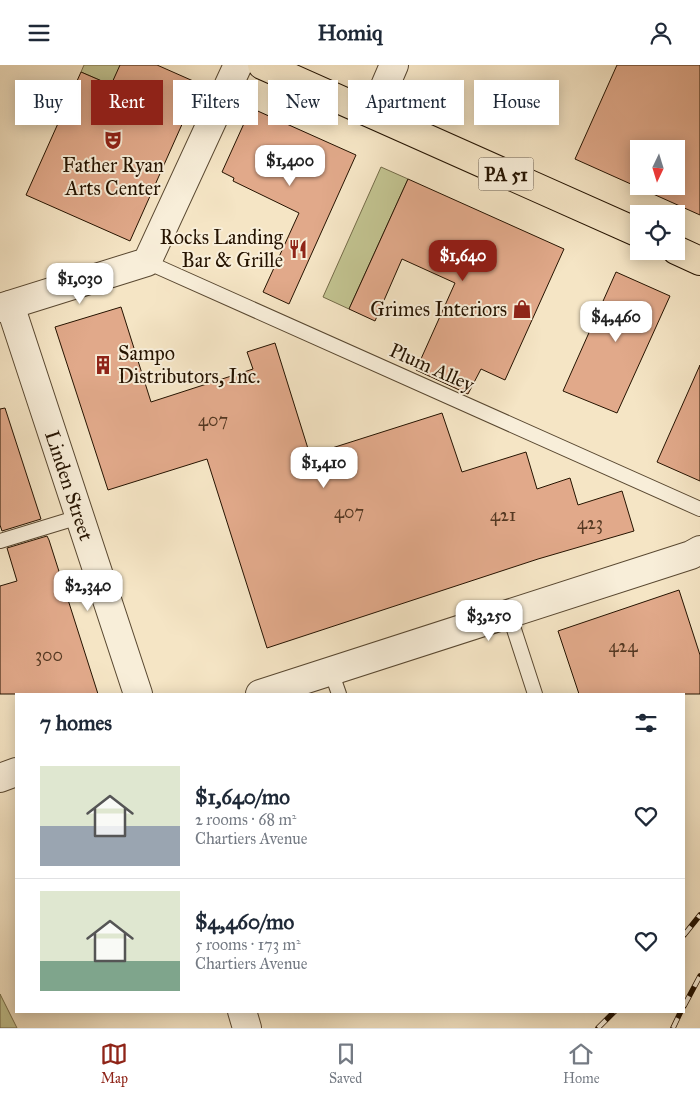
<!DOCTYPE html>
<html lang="en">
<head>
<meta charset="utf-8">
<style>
	body { margin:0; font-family:"IM FELL Great Primer",serif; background:#f6f6f7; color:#1f2937; height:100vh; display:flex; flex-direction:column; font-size:19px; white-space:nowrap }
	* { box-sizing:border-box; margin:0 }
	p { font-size:16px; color:#747a83 }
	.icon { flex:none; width:28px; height:28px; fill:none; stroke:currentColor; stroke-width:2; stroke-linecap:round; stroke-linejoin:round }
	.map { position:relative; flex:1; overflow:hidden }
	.drawer { position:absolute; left:15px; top:628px; width:670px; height:320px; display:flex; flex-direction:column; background:#fff; border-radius:0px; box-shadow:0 2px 12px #0003 }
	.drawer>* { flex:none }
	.banner { position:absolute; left:15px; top:15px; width:670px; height:45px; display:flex; gap:10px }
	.needle { width:32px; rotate:184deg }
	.tools { position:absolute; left:630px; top:75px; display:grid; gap:10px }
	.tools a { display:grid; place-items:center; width:55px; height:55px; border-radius:0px; background:#fff; box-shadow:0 2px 12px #0003; font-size:25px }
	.price { position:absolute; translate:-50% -42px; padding:0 11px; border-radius:10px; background:#fff; color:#222; font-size:16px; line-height:32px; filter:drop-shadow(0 1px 2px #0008) }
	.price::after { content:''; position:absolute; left:50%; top:30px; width:15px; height:11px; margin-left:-8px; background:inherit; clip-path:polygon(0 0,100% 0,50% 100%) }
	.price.on { background:#8f2418; color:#fff }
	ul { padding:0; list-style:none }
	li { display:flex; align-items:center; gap:15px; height:125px; padding:0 25px }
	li+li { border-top:1px solid #e0e1e3 }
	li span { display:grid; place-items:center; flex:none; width:140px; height:100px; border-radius:0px; color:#555 }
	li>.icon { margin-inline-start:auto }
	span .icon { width:60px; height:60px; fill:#fffc; stroke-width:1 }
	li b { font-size:21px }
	h2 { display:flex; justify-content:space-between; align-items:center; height:60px; padding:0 25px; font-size:21px }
	.tag { padding:0 18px; border-radius:0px; background:#fff; box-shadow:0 2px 12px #0003; font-size:18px; line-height:45px }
	.tag.on { background:#8f2418; color:#fff }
	header { display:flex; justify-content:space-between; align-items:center; height:65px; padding:0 25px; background:#fff; font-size:22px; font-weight:800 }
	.tab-bar { display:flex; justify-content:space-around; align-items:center; height:70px; border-top:1px solid #e0e1e3; background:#fff; font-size:14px; color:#747a83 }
	.tab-bar a { display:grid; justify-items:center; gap:2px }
	.tab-bar .on { color:#8f2418 }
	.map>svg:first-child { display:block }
</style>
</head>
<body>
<header><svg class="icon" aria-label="menu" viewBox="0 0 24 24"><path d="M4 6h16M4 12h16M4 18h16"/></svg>Homiq<svg class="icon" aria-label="person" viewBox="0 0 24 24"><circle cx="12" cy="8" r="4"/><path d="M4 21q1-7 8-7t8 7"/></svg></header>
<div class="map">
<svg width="700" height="963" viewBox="0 0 700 963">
	<rect width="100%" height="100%" fill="#f5e5c5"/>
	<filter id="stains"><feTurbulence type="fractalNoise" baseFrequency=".004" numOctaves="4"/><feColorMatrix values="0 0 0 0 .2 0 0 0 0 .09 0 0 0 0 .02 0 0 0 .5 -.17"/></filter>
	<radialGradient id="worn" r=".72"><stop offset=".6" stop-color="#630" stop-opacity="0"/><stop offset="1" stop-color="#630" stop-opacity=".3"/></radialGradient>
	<path fill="#c2c390" stroke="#746b48" d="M 84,0 L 121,0 L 111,20 L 81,7 Z
		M 381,102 L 408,114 L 349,244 L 323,232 Z
		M 0,929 L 17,963 L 0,963 Z"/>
	<path fill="#e1a98a" stroke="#251300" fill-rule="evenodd" d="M 120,0 L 157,0 L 200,19 L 130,176 L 26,130 L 81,7 L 111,20 Z
		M 617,0 L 700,0 L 700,150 L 575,94 ZM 639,84 L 676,84 L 676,121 L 639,121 Z
		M 251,43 L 356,90 L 289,239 L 263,227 L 299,148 L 233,116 L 234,113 L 222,107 Z
		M 408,114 L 564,184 L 505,315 L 481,304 L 468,329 L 416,305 L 455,218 L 402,194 L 375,256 L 349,244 Z
		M 616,207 L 670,231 L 617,348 L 563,326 Z
		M 121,242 L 151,337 L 253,304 L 247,287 L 275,278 L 310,390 L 442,348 L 462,407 L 526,387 L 537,424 L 570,413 L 578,440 L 622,426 L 634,466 L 538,494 L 267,583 L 207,394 L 108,425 L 55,262 Z
		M 700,300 L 700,416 L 657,397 Z
		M 5,343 L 41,454 L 2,466 L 0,460 L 0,344 Z
		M 47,471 L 49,475 L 98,629 L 0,629 L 0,521 L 17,516 L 7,483 Z
		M 679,525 L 700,590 L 700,629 L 579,629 L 558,566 Z"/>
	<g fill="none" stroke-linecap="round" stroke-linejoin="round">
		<g stroke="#594831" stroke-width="16">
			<path id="lane" d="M 147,197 L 700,444
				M 0,476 L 79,452
				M 509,549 L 535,629
				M 331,606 L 339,629"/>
		</g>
		<g stroke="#594831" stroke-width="30">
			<g id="street">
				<path d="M 373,49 L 394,0"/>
				<path id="s1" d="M 10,240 L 138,629"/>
				<path d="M 0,243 L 147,197 L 238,0"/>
				<path d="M 260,629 L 691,490 L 700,485"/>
				<path d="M 0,713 L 16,707"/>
				<path d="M 242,946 L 247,963"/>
			</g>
		</g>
		<g stroke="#251300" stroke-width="30">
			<path id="primary" d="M 262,0 L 639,168
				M 676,185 L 700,196"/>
		</g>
		<use href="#lane" stroke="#f8eed9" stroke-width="14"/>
		<use href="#street" stroke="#f8eed9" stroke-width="28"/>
		<use href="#primary" stroke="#f5e5c5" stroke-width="28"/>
		<g stroke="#251300" stroke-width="5.5">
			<path id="rail" d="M 684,870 L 700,850
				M 684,941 L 700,911
				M 598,963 L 615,946
				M 673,963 L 681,946"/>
		</g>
		<use href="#rail" stroke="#f8eed9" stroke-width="4" stroke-dasharray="11" stroke-linecap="butt"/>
	</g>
	<defs>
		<g id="theatre-bare" transform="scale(1.5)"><path d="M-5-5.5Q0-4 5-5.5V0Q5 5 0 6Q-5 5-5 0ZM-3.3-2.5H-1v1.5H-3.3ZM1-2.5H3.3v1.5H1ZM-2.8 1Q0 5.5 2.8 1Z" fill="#8f2418" stroke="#f8eed9" stroke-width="2.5" paint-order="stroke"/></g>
		<g id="restaurant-bare" transform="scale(1.5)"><path d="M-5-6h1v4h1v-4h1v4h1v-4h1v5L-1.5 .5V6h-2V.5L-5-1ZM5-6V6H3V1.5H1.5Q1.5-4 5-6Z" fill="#8f2418" stroke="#f8eed9" stroke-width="2.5" paint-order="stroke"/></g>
		<g id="shop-bare" transform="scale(1.5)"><path d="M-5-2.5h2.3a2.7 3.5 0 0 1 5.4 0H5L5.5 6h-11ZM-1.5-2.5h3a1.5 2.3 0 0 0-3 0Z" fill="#8f2418" stroke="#f8eed9" stroke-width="2.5" paint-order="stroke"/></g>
		<g id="building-bare" transform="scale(1.5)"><path d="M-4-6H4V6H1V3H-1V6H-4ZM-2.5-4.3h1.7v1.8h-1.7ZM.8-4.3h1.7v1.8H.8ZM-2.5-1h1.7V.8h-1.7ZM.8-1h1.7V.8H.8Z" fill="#8f2418" stroke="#f8eed9" stroke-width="2.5" paint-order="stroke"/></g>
	</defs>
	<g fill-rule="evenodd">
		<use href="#theatre-bare" x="113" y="75"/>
		<use href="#restaurant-bare" x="298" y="184"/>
		<use href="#shop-bare" x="522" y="244"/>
		<use href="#building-bare" x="103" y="300"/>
	</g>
	<g text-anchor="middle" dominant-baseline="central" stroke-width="4" stroke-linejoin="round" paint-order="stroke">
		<g font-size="18" fill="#543822">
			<text x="213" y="355">407</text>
			<text x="349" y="447">407</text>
			<text x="503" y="450">421</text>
			<text x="590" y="458">423</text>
			<text x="623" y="581">424</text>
			<text x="49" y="590">300</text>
		</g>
		<rect fill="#f8eed9" stroke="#645541" stroke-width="1" x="478.5" y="92.5" width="55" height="33" rx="4"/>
		<g font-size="19" font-weight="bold" fill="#251300">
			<text x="506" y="109">PA 51</text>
		</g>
		<g font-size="20" fill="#251300" stroke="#f8eed9" text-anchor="end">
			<text x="113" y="100" text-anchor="middle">Father Ryan<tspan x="113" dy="23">Arts Center</tspan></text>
			<text x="283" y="172">Rocks Landing<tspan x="283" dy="23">Bar &amp; Grille</tspan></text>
			<text x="507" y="244">Grimes Interiors</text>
			<text x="118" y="288" text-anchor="start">Sampo<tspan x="118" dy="23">Distributors, Inc.</tspan></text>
		</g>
		<g font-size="20" fill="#251300" stroke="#f8eed9">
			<text transform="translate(432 302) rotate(24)">Plum Alley</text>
			<text stroke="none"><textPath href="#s1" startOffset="190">Linden Street</textPath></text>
		</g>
	</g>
	<rect width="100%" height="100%" filter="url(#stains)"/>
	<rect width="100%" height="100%" fill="url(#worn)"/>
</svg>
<div class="tools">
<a><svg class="needle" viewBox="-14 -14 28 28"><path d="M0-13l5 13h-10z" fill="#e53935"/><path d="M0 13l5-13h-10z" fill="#747a83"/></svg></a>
<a><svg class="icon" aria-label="locate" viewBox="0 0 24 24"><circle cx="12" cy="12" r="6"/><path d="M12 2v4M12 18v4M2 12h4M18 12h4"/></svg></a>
</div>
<b class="price" style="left:290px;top:122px">$1,400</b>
<b class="price on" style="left:463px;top:217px">$1,640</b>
<b class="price" style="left:80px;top:240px">$1,030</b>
<b class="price" style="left:616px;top:278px">$4,460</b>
<b class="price" style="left:324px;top:424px">$1,410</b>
<b class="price" style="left:88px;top:547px">$2,340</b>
<b class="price" style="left:489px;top:577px">$3,250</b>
<div class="banner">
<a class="tag">Buy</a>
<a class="tag on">Rent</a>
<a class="tag">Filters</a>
<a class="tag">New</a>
<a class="tag">Apartment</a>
<a class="tag">House</a>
</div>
<section class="drawer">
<h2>7 homes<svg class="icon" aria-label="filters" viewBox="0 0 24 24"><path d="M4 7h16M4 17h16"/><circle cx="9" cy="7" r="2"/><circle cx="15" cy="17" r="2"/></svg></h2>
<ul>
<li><span style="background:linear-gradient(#dfe7d0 60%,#9aa5b1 0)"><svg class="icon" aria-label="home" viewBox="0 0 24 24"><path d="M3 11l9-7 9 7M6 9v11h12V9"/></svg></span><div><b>$1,640/mo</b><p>2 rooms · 68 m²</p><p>Chartiers Avenue</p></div><svg class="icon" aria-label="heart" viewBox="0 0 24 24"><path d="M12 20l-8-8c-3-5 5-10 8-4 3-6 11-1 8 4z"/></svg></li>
<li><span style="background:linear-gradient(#dfe7d0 70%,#7fa58c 0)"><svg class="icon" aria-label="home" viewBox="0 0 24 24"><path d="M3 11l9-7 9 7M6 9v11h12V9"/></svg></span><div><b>$4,460/mo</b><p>5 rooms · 173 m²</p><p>Chartiers Avenue</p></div><svg class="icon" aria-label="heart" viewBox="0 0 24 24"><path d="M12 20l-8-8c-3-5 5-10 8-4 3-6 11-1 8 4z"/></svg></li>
</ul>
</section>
</div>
<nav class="tab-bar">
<a class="on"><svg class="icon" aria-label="map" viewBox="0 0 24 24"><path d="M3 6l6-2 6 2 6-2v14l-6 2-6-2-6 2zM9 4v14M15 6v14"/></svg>Map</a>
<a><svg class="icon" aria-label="saved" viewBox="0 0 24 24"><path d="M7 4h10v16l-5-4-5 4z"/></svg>Saved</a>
<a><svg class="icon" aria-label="home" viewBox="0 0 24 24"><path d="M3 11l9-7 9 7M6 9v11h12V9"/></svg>Home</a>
</nav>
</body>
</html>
